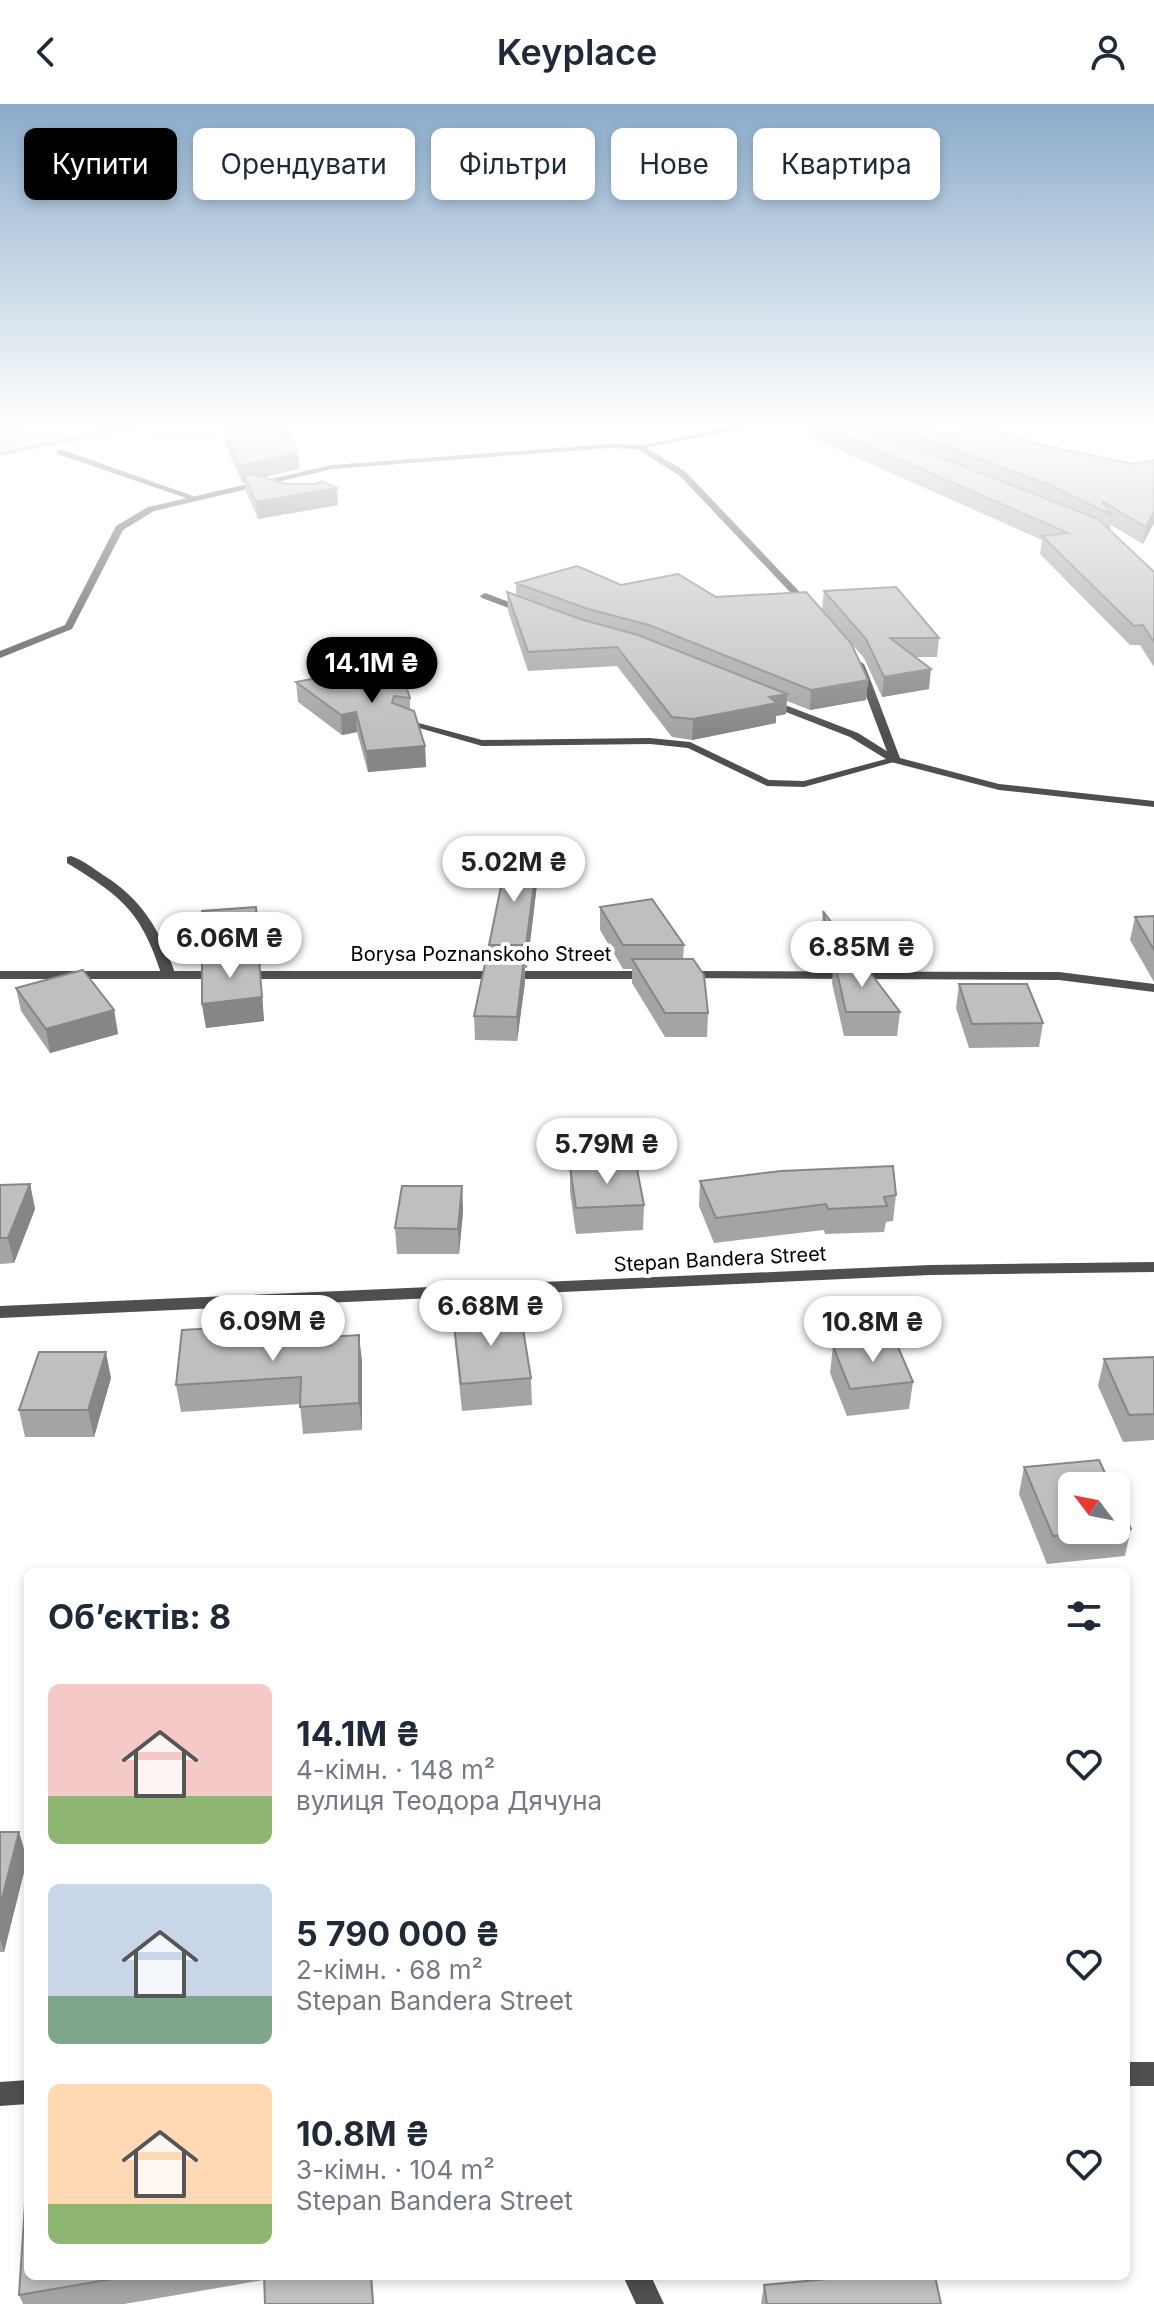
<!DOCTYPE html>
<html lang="uk">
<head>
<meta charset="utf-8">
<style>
	body { margin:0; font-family:Inter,sans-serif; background:#f6f6f7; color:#1f2937; height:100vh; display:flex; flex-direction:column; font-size:30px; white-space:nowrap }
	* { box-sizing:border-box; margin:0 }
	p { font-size:26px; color:#747a83 }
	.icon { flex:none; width:44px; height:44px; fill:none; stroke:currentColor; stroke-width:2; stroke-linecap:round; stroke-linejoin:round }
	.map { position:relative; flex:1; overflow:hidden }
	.panel { position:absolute; left:24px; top:1464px; width:1106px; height:712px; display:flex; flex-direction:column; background:#fff; border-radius:12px; box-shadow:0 4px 12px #0003 }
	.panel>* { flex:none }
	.top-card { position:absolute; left:24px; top:24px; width:1106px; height:72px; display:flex; gap:16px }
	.needle { width:52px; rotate:302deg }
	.controls { position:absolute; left:1058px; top:1368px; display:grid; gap:16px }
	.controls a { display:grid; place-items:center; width:72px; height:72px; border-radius:12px; background:#fff; box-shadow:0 4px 12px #0003; font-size:40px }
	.price { position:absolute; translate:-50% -68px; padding:0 18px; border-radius:28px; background:#fff; color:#222; font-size:26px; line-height:52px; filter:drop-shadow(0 2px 4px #0008) }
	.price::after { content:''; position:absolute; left:50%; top:48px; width:24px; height:18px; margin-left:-12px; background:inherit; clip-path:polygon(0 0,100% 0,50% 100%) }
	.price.active { background:#000; color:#fff }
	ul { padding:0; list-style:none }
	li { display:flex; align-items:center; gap:24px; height:200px; padding:0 24px }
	li span { display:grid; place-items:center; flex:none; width:224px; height:160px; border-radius:12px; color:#555 }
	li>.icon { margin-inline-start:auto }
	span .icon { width:96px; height:96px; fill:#fffc; stroke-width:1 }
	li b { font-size:34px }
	h2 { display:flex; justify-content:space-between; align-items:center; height:96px; padding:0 24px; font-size:34px }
	.chip { padding:0 28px; border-radius:12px; background:#fff; box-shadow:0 4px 12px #0003; font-size:28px; line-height:72px }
	.chip.active { background:#000; color:#fff }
	header { display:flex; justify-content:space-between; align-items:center; height:104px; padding:0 24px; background:#fff; font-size:36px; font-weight:600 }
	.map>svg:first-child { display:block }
</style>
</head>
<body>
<header><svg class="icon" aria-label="back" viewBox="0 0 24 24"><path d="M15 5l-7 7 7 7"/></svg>Keyplace<svg class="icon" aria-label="person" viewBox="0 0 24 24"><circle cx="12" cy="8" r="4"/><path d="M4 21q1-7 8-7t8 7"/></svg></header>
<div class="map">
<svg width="1154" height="2200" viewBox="0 0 1154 2200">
	<rect width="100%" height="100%" fill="#fff"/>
	<path fill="#d6d6d6" d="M 0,321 L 211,321 L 217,331 L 199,334 L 121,330 L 0,352 Z"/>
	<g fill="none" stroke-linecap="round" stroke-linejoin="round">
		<path fill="#9d9d9d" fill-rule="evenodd" d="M 130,321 L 143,321 L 0,352 L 0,348 Z"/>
		<path stroke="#717171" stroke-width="3" stroke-dasharray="1 2" stroke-linecap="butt" d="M 1,321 L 37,336"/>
		<path fill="#4f4f4f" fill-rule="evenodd" d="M 741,321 L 758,321 L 639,345 L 635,343 Z
			M 57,346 L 63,346 L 196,393 L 189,395 L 57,350 Z
			M 485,489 L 528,505 L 530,507 L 522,509 L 482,494 L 480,492 Z
			M 767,594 L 858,629 L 901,656 L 804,683 L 767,682 L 688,644 L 650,640 L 482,642 L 395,617 L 400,614 L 482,636 L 650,634 L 690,638 L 769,676 L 804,677 L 886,655 L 850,633 L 763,599 L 762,597 Z
			M 71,752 C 83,756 93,764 103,771 C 142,795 160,826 175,869 L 173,872 L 163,872 L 161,869 C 141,807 121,792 67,759 L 67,753 Z"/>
		<path fill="#4f4f4f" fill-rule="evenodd" d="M 790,321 L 806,321 L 832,328 L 828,330 Z
			M 610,340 L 642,341 L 686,368 L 813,502 L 813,506 L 807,506 L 680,372 L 637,345 L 610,344 L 332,365 L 154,407 L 123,426 L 72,525 L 0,554 L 0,547 L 65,521 L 116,422 L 148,403 L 332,361 Z
			M 859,557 L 864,560 L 869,572 L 900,654 L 999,680 L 1154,697 L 1154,703 L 999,686 L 891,658 L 854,560 Z
			M 0,867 L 650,867 L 657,871 L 650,875 L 0,875 Z
			M 686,867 L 1059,868 L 1154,880 L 1154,888 L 1059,876 L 681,874 L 681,868 Z
			M 1154,1158 L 1154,1168 L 930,1171 L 0,1214 L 0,1202 L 930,1161 Z
			M 623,2172 L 651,2172 L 664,2200 L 636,2200 Z"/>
		<path fill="#4f4f4f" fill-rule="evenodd" d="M 1126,1958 L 1154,1958 L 1154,1982 L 1126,1982 Z
			M 28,1976 L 28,2000 L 0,2002 L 0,1978 Z"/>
	</g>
	<path fill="#a4a4a4" d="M 809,321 L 919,321 L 947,330 L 1043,341 L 1133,360 L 1154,356 L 1154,419 L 1143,440 L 1111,421 L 1110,426 L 1154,468 L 1154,563 L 1140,541 L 1130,541 L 1040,450 L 1042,436 L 808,332 Z
		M 224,327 L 298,349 L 299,365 L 264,373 L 338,401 L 258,415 L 246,388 L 245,378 L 242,379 L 226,343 Z
		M 516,479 L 716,493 L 868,576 L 866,596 L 810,606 L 787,597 L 786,610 L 776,612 L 776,619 L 692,636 L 672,633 L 617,562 L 528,567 L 508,507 L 507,488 L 516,492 Z
		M 824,487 L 939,534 L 937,553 L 915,553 L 929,585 L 882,593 L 864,554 L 822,506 Z
		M 296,578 L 410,594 L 410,606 L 425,642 L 426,663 L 368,668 L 357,628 L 342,631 L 298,598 Z
		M 537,780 L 527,864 L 525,864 L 525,878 L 517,937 L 475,936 L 474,912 L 489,855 L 489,841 Z
		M 256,803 L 264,917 L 206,924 L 202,900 L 204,855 L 202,841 Z
		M 600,803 L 684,841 L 683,855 L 708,909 L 707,933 L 665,933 L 632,879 L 632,865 L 623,865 L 600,826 Z
		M 823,807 L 849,842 L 848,855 L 900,908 L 897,932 L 844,932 L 832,879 L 833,865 L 829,865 L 821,830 Z
		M 1154,812 L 1154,878 L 1130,836 L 1135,813 Z
		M 959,880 L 1043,919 L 1039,943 L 969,944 L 956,904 Z
		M 16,884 L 114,906 L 118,930 L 50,949 L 21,907 Z
		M 570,1063 L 644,1101 L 643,1126 L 576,1130 L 570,1088 Z
		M 700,1077 L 896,1091 L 893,1117 L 886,1118 L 884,1128 L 825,1130 L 824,1126 L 714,1139 L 699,1102 Z
		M 30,1080 L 35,1105 L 14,1159 L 0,1160 L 0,1081 Z
		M 462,1082 L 463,1108 L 459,1150 L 397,1150 L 395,1124 Z
		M 453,1213 L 531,1274 L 532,1301 L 462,1307 L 455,1239 Z
		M 253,1237 L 362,1257 L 362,1326 L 303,1330 L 300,1300 L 181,1308 L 176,1281 Z
		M 833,1242 L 913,1278 L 909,1305 L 847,1312 L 830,1269 Z
		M 1154,1253 L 1154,1336 L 1123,1338 L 1098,1282 L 1104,1255 Z
		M 111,1274 L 94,1333 L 25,1333 L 19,1306 Z
		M 1024,1363 L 1131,1425 L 1125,1452 L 1047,1460 L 1019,1390 Z
		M 0,1728 L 19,1728 L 27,1756 L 4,1848 L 0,1848 Z
		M 28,2172 L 372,2172 L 374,2200 L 264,2176 L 124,2200 L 23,2200 L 19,2191 Z
		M 764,2181 L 941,2200 L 761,2200 Z"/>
	<path fill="#868686" d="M 298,349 L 299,365 L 247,377 L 244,372 L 245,378 L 242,379 L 240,362 Z
		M 337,384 L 338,401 L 258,415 L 256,398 Z
		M 1154,408 L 1154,419 L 1143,440 L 1146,423 Z
		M 931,565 L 929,585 L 882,593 L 884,573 Z
		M 868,576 L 866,596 L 810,606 L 811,586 Z
		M 787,590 L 786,610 L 776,612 L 776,619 L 692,636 L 693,615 L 769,593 Z
		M 356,608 L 357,628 L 342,631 L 341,611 Z
		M 425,642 L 426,663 L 368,668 L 366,647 Z
		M 537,758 L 537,780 L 527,864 L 526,841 Z
		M 256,803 L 259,826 L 261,864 L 259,841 Z
		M 259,855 L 264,917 L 206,924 L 202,900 Z
		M 524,855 L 525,878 L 517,937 L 517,913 Z
		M 114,906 L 118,930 L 50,949 L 46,925 Z
		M 30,1080 L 35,1105 L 14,1159 L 8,1134 Z
		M 462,1082 L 463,1108 L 459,1150 L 458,1125 Z
		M 359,1231 L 362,1257 L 362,1326 L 359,1299 Z
		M 106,1248 L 111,1274 L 94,1333 L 88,1306 Z
		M 19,1728 L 27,1756 L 4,1848 L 0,1836 L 0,1802 Z"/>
	<path fill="#bfbfbf" stroke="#868686" stroke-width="2" d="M 820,321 L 847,321 L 874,327 L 1098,415 L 1154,468 L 1154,538 L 1143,521 L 1134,522 L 1042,432 L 1068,429 Z
		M 890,321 L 919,321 L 947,330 L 982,322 L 1043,341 L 1133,360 L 1154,356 L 1154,408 L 1146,423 L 1102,397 L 1112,411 L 1052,382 Z
		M 284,322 L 298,349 L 240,362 L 224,327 Z
		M 252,370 L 286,380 L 316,380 L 322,377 L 337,384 L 256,398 L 244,372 Z
		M 577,462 L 621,481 L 678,470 L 716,493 L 806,488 L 851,539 L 868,576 L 811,586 L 649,521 L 588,505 L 516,479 Z
		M 896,483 L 939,534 L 890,534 L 931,565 L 884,573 L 866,535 L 824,487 Z
		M 507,488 L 580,515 L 638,531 L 787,590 L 769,593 L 777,599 L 693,615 L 672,613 L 617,543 L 528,548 Z
		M 398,558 L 410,594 L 394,592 L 392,599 L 414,607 L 425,642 L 366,647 L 356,608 L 341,611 L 296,578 Z
		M 507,753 L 537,758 L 526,841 L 489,841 Z
		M 652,795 L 684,841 L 623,841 L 600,803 Z
		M 256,803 L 259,841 L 202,841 L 202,807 Z
		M 823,807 L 849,842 L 831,842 Z
		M 1154,812 L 1154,846 L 1135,813 Z
		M 202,855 L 259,855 L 262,893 L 202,900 Z
		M 486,855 L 524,855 L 517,913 L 474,912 Z
		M 632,855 L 693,855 L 704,871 L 708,909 L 665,909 Z
		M 834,855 L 860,855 L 900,908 L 846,908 Z
		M 83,866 L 114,906 L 46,925 L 16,884 Z
		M 959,880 L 1027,880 L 1043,919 L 972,920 Z
		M 636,1060 L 644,1101 L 576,1104 L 570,1063 Z
		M 893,1062 L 896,1091 L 884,1093 L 887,1102 L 828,1105 L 826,1100 L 716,1114 L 700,1077 L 781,1067 Z
		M 30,1080 L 8,1134 L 0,1134 L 0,1081 Z
		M 402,1082 L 462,1082 L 458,1125 L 395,1124 Z
		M 520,1207 L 531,1274 L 461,1280 L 453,1213 Z
		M 251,1222 L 250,1238 L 359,1231 L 359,1299 L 300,1303 L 301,1273 L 176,1281 L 182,1226 Z
		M 895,1236 L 913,1278 L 850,1285 L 833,1242 Z
		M 39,1248 L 106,1248 L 88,1306 L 19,1306 Z
		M 1154,1253 L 1154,1310 L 1129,1311 L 1104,1255 Z
		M 1099,1356 L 1111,1382 L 1072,1382 L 1072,1426 L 1116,1426 L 1116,1392 L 1131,1425 L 1053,1432 L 1024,1363 Z
		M 0,1728 L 19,1728 L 0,1802 Z
		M 28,2054 L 28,2172 L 129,2172 L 19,2191 Z
		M 264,2172 L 371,2172 L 373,2200 L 265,2200 Z
		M 859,2172 L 935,2172 L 941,2200 L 767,2200 L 764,2181 Z"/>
	<linearGradient id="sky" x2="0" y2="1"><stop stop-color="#8aabca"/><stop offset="0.51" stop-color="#fff"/><stop offset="1" stop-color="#fff" stop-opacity="0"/></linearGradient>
	<rect width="1154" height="629" fill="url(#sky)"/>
	<g text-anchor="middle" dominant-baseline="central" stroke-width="8" stroke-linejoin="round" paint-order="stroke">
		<g font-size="20" fill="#000" stroke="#fff">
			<text x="481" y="850">Borysa Poznanskoho Street</text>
			<text transform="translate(720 1155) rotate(-3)">Stepan Bandera Street</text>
		</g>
	</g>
</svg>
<div class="controls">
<a><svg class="needle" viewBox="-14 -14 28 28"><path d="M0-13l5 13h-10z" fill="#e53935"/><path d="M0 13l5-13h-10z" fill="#747a83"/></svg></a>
</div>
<b class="price active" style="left:372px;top:601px">14.1M ₴</b>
<b class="price" style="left:514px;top:800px">5.02M ₴</b>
<b class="price" style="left:230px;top:876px">6.06M ₴</b>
<b class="price" style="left:862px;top:885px">6.85M ₴</b>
<b class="price" style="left:607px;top:1082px">5.79M ₴</b>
<b class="price" style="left:491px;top:1244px">6.68M ₴</b>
<b class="price" style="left:273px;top:1259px">6.09M ₴</b>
<b class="price" style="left:873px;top:1260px">10.8M ₴</b>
<div class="top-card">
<a class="chip active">Купити</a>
<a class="chip">Орендувати</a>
<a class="chip">Фільтри</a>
<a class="chip">Нове</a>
<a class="chip">Квартира</a>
</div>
<section class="panel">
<h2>Об’єктів: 8<svg class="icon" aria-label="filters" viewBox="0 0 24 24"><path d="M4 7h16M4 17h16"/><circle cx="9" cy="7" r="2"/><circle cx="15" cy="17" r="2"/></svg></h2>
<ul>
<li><span style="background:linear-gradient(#f6c9c9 70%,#8fb573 0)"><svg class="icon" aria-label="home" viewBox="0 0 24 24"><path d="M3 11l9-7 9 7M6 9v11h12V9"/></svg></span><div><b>14.1M ₴</b><p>4-кімн. · 148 m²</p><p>вулиця Теодора Дячуна</p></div><svg class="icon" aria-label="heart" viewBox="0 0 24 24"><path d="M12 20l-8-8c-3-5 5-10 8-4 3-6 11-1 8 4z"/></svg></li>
<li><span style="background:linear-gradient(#c9d6e8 70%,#7fa58c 0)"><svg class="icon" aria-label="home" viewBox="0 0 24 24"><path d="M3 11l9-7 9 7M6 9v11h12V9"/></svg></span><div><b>5 790 000 ₴</b><p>2-кімн. · 68 m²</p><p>Stepan Bandera Street</p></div><svg class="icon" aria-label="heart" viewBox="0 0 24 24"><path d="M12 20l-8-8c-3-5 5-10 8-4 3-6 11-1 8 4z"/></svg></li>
<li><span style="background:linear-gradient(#ffd9b3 75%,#8fb573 0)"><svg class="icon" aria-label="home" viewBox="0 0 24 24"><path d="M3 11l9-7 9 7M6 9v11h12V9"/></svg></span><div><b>10.8M ₴</b><p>3-кімн. · 104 m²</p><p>Stepan Bandera Street</p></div><svg class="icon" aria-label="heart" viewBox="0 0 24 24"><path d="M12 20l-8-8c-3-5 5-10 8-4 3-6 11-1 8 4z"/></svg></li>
</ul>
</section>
</div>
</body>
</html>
